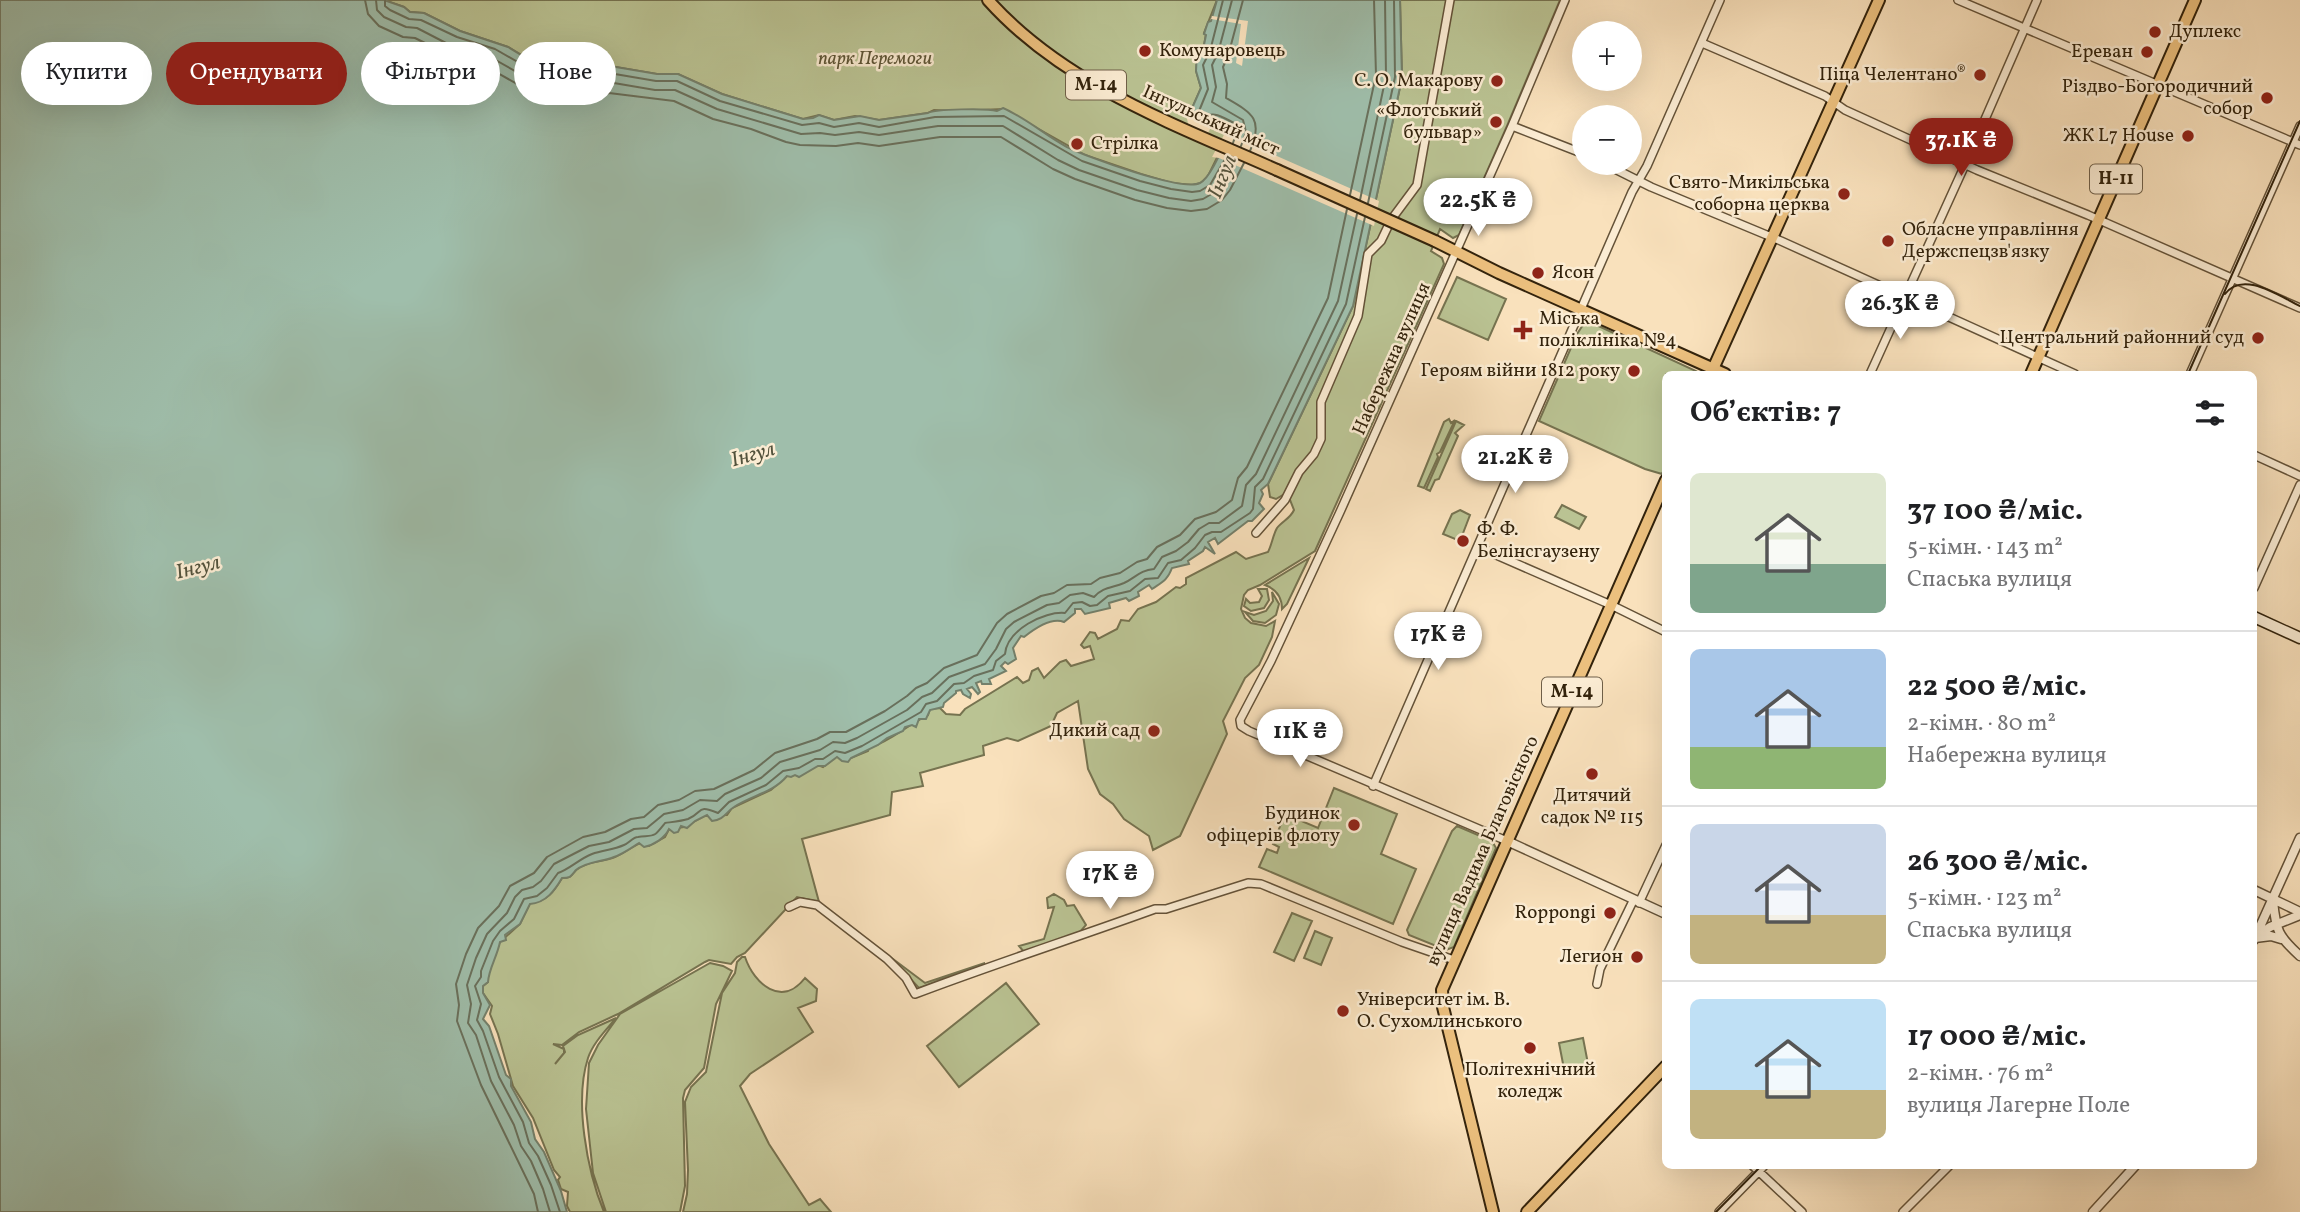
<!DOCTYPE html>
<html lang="uk">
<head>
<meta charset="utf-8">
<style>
	body { margin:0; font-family:Vollkorn,serif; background:#f6f6f6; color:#202124; height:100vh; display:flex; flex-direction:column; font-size:26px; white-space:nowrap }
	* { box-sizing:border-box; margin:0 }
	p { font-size:23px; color:#757577 }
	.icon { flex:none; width:38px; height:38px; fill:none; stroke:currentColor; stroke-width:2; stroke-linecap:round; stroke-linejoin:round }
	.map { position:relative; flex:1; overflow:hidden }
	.panel { position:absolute; left:1662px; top:371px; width:595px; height:798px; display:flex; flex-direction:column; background:#fff; border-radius:10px; box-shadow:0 7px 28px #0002 }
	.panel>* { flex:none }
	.guide { position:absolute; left:21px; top:42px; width:665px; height:63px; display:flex; gap:14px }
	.controls { position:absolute; left:1572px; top:21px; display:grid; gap:14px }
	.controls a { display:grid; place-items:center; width:70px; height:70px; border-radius:50%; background:#fff; box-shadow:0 7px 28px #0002; font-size:35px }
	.price { position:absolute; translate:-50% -60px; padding:0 16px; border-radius:24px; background:#fff; color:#222; font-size:23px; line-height:46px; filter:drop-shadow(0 2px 4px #0008) }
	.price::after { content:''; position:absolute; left:50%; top:42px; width:21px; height:16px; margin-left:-10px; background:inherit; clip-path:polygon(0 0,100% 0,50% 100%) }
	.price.current { background:#8f2418; color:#fff }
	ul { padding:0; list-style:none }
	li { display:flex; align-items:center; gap:21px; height:175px; padding:0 28px }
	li+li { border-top:2px solid #e0e0e0 }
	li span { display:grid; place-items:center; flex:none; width:196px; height:140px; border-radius:10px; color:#555 }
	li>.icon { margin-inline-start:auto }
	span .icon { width:84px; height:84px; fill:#fffc; stroke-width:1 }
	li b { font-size:30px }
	h2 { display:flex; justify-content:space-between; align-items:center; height:84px; padding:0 28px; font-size:30px }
	.tag { padding:0 24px; border-radius:32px; background:#fff; box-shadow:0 7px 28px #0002; font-size:24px; line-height:63px }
	.tag.current { background:#8f2418; color:#fff }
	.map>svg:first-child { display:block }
</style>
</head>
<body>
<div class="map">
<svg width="2300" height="1212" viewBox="0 0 2300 1212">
	<rect width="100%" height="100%" fill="#f9e1bc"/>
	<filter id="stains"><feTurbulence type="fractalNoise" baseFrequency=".00286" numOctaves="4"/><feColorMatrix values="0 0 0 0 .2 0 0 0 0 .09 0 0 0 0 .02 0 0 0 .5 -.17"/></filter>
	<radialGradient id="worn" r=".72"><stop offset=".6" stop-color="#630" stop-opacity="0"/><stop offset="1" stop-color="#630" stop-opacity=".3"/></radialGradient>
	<path fill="#bac393" stroke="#767350" stroke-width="2" d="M 384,0 L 1217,0 L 1204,33 L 1206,34 L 1203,51 L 1198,51 L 1196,71 L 1201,88 L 1189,115 L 1210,120 L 1231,129 L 1208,176 L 1201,183 L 1193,185 L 1172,183 L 1141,174 L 1085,155 L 1003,109 L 958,111 L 934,110 L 928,113 L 879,120 L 855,116 L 834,120 L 819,115 L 803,119 L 722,94 L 678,74 L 657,74 L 610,66 L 558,75 L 552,74 L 508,47 L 460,31 L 424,13 L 410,12 L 404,7 Z
		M 1400,0 L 1560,0 L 1507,126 L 1459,235 L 1453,238 L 1440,229 L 1431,251 L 1442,258 L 1444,264 L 1315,551 L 1260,585 L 1248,590 L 1244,595 L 1241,609 L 1245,618 L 1251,623 L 1266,626 L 1275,621 L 1272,637 L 1259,665 L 1245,678 L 1223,721 L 1227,734 L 1180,836 L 1153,850 L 1149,836 L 1124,819 L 1113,804 L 1100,794 L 1088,769 L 1078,701 L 1057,713 L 1051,726 L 1018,741 L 1007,738 L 983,746 L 984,755 L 920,773 L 923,786 L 892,792 L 890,815 L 802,839 L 819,902 L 797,897 L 745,953 L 737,957 L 731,964 L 709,960 L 705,962 L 618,1014 L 579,1032 L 562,1045 L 553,1044 L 564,1049 L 564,1053 L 555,1064 L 565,1052 L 563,1046 L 578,1035 L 616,1018 C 606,1030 593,1043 588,1058 C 574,1101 587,1171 604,1212 L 570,1212 L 567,1206 L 568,1192 L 561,1189 L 558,1180 L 560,1177 L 554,1170 L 533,1118 L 513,1086 L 498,1034 L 490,1014 L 492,1006 L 483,993 L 483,986 L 488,982 L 488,972 L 500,942 L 520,924 L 530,903 C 548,901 554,891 562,878 C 571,878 571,876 576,870 C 587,861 602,862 615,857 C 623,854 631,847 640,843 L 649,846 L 665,837 L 669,829 L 684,827 L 704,816 L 727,815 L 732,808 L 771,790 L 787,776 L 818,765 L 823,767 L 837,756 L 851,758 L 868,751 L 869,748 C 891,741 907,725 928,715 L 930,709 L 940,708 L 946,714 L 960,715 L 965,709 L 1017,677 L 1023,683 L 1029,680 L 1032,671 L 1038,668 L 1044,678 L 1060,662 L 1066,660 L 1071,666 L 1094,659 L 1090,646 L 1084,648 L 1081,645 L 1090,632 L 1095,633 L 1098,639 L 1117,629 L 1121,620 L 1129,621 L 1138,609 L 1156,602 L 1176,587 L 1180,588 L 1186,584 L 1186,578 L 1236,552 L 1246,559 L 1268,552 C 1272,544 1273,535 1277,528 C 1282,521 1290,519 1294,510 L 1290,500 L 1283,495 L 1276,499 L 1270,497 L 1268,484 L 1353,306 L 1402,78 Z
		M 1457,277 L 1506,299 L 1488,340 L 1438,318 Z
		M 1592,323 L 1696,371 L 1700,374 L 1666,374 L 1666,465 L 1662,474 L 1645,469 L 1539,421 L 1577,334 L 1583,325 Z
		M 1449,419 L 1451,423 L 1455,420 L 1440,452 L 1437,454 L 1438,457 L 1424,488 L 1418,486 L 1444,422 Z
		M 1456,421 L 1464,425 L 1455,433 L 1458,436 L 1439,479 L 1435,480 L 1430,491 L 1426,489 Z
		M 1562,505 L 1586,517 L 1579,529 L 1555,517 Z
		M 1460,510 L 1470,515 L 1460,541 L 1443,534 L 1452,514 Z
		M 1309,558 L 1287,604 L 1282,609 C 1282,597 1276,589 1265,585 Z
		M 1258,589 L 1267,589 L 1269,600 L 1264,608 L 1251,611 L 1244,606 L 1246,599 L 1250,603 L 1259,602 L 1262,596 Z
		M 1272,592 L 1279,604 L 1276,615 L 1265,623 L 1253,621 L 1245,612 L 1254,615 L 1266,611 L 1273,601 Z
		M 1334,788 L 1397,814 L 1381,854 L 1416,869 L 1393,924 L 1259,867 L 1267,849 L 1277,853 L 1279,847 L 1273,844 L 1285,814 L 1318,828 Z
		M 1457,826 L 1492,841 L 1496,848 L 1454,947 L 1446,950 L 1409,935 L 1407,930 L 1452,831 Z
		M 1054,894 L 1064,900 L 1067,906 L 1074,905 L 1086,925 L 1079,933 L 1024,952 L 1019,946 L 1044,939 L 1054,907 L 1048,908 L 1047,898 Z
		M 1292,913 L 1312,921 L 1294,961 L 1274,952 Z
		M 1315,931 L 1332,938 L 1321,965 L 1304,958 Z
		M 889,956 L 925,983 L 985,963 L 919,988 Z
		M 742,957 L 745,957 C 754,984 782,1008 805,978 L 817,989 L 816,1001 L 798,1008 L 813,1032 L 750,1074 L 740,1086 L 769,1144 L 809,1205 L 820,1199 L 831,1212 L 683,1212 L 687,1194 L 688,1170 L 685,1102 L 691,1087 L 706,1072 L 722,993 L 735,973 L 737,962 Z
		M 710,963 L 723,966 L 732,971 L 716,1004 L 704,1068 L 685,1090 L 683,1098 L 685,1186 L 680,1212 L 606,1212 L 593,1173 L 586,1109 L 589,1063 L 598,1045 L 620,1014 Z
		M 1006,983 L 1039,1024 L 959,1087 L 927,1046 Z
		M 1583,1038 L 1589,1069 L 1565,1074 L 1559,1043 Z"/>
	<path fill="#9fbeab" stroke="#74806b" stroke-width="2" d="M 0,0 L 384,0 L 404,7 L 410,12 L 424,13 L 460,31 L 508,47 L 553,74 L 558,75 L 610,66 L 657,74 L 678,74 L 722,94 L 803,119 L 813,118 L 819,115 L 834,120 L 860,116 L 879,120 L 928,113 C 935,109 987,108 997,111 L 1003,108 C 1026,118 1045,135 1067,147 C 1087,157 1182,192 1200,183 C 1211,178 1225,142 1231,130 L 1210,120 L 1201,139 L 1191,125 L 1189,115 L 1201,88 L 1196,71 L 1197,51 L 1203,50 L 1206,35 L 1204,34 L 1208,22 L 1211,21 L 1217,0 L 1400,0 L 1402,78 L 1353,306 L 1268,484 L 1261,490 L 1263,494 L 1259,503 L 1264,509 L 1252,521 L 1248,521 L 1218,544 L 1215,538 L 1208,542 L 1215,554 L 1205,547 L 1203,551 L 1188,561 L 1189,564 L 1172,568 C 1167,581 1162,582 1152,589 L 1149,585 L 1138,592 L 1139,596 L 1129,601 L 1126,598 L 1109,603 L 1110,608 L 1085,614 L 1081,609 L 1075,609 L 1075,613 L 1064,622 C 1052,617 1034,629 1024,637 L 1021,636 L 1013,648 L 1016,659 L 1008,664 L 1005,662 L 1001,666 L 1006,671 L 989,679 L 991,684 L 982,684 L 981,681 L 976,683 L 980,692 L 978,694 L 972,687 L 967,689 L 971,694 L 970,698 L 963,694 L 961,690 L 956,691 L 956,693 L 944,703 L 943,707 L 930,710 L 926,719 L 919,719 L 916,727 L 912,725 L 905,727 L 903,731 L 887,738 L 878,745 L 851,758 L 848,762 L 842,761 L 837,757 L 825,766 L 818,766 L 799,777 L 795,775 L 791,777 L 787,776 C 773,793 752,795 734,807 C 726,812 724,820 712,821 L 707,815 L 695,821 L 687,828 L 681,826 L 678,832 L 674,833 L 669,829 C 665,838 654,845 644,847 L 639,843 C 631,848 623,854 614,857 C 602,862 587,861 576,870 C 571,876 571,878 562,878 C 555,890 546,903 530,904 L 520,924 L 505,935 L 506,940 L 500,942 C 497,957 489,968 488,982 L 483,986 L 483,993 L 490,1005 L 483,1019 L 489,1026 L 506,1075 L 511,1079 L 511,1086 L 531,1122 L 535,1139 L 544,1152 L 561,1191 L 567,1212 L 0,1212 Z"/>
	<path fill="#f9e1bc" d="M 1212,16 L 1248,21 L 1242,66 L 1236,63 L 1241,24 L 1211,19 Z
		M 1186,115 L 1207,125 L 1210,120 L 1231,129 L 1229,135 L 1379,201 L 1374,226 L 1219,158 L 1212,157 L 1226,131 L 1212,125 L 1204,141 L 1200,143 L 1192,139 Z"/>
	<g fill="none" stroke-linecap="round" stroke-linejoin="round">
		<path stroke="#69705c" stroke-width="2" d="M 365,0 L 368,14 L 379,26 L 403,37 L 415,38 L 443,52 L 487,67 L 540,97 L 554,101 L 609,93 L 674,101 L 713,119 L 751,129 L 786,142 L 800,145 L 836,146 L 858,143 L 879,146 L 940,137 L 1001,137 L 1053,169 L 1075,179 L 1135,200 L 1167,208 L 1191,211 L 1207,209 L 1222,200 L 1230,190 L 1244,163
			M 376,0 L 377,10 L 384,17 L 406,27 L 417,28 L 446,43 L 492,58 L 545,88 L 555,91 L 608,82 L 655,90 L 675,90 L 717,109 L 801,134 L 820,133 L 835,135 L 859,132 L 879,135 L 938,126 L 1003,126 L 1058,160 L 1079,170 L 1137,190 L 1169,198 L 1191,201 L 1203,199 L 1215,192 L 1235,159
			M 385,0 L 385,6 L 390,10 L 409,19 L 421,20 L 457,37 L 495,49 L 549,80 L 557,82 L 609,73 L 656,81 L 677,81 L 720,101 L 802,125 L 819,123 L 834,127 L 859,123 L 879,127 L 935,117 L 1004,116 L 1082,161 L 1140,181 L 1171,189 L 1192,192 L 1200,191 L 1210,185 L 1227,156
			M 1223,0 L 1210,51 L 1203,65 L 1208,89 L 1197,116 L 1201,120 C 1212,109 1222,117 1234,123 L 1237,131 L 1233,143
			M 1232,0 L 1218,53 L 1212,65 L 1216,87 L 1212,102 L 1243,120 L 1246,132 L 1241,146
			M 1243,0 L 1228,56 L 1223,67 L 1227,84 L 1226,98 C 1252,113 1264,119 1250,151
			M 1350,195 L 1376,75 L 1374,0
			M 1360,200 L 1386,76 L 1385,0
			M 1368,203 L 1395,77 L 1394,0
			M 538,1212 L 534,1194 L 481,1085 L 457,1021 L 459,1005 L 456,984 L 466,954 L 478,928 L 499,906 L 510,886 L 534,873 L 547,857 L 583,837 L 605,832 L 631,819 L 644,817 L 658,805 L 679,800 L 695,791 L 714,789 L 754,770 L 775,753 L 817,739 L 830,732 L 846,732 L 885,711 L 907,696 L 916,688 L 927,683 L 944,668 L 977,655 L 997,623 L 1007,614 L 1041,596 L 1054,593 L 1067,585 L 1091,584 L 1100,578 L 1120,573 L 1137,562 L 1147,559 L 1157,547 L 1180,535 L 1195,519 L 1216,512 L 1232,500 L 1238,478 L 1247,467 L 1328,298 L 1347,209
			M 550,1212 L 543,1189 L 531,1161 L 521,1146 L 514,1125 L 491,1081 L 476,1035 L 468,1023 L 471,1004 L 467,985 L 476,958 L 487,934 L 507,913 L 515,897 L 522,890 L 533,887 L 541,881 L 554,864 L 589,846 L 609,842 L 634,829 L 647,828 L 664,814 L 683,810 L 700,800 L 717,801 L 725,794 L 761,778 L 780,762 L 820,750 L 833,742 L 845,743 L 857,738 L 907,710 L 922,697 L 932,693 L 949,677 L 985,664 L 996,649 L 1006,629 L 1014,622 L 1047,605 L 1059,603 L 1070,595 L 1083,593 L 1094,597 C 1103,587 1112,588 1124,583 C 1135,578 1140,570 1154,569 L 1162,557 L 1176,551 L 1188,542 L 1199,529 L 1209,523 L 1219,523 L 1242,506 L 1246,485 L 1256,474 L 1338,301 L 1357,214
			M 560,1212 L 551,1185 L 538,1156 L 529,1143 L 523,1122 L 499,1077 L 483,1031 L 477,1020 L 481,1004 L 475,986 L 481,977 L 481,971 L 493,941 L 500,931 L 514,919 L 524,899 L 537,896 L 547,888 L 558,873 C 570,869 579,859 592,854 C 603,850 613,850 624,845 C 629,843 633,837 638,837 C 656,835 653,838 665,823 C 672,822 682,821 688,819 C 704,812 696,804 718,813 L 729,802 L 766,785 L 783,771 L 799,768 L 815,759 L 823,759 L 835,751 L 845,753 L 862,746 L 921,712 L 926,704 L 937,701 L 954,684 L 964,683 L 974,676 L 993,670 L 996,661 L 1005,654 C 1007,630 1044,611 1065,613 L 1073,603 L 1082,602 L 1090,606 L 1097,605 L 1108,596 L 1130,591 L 1145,579 L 1158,578 L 1168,563 L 1181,560 L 1195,548 L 1205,535 L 1212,532 L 1221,532 L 1250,513 L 1253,509 L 1255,487 L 1263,479 L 1346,304 L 1365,217"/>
		<g stroke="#645238" stroke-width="10">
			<path id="minor" d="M 1958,0 L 2300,145
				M 1702,43 L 1825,96 L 1845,110 L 1977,170 L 2088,215 L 2300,308
				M 1512,126 L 1584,154
				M 1603,163 L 1651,187 L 1781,241 L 2075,374
				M 1870,374 L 1969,156 L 2037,0
				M 2190,374 L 2300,126
				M 2254,455 L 2300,476
				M 1256,533 L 1285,500 L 1299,472 L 1314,454 L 1321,439 L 1321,402 L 1358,316 L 1368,254 L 1381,241 L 1391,220 L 1417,185 L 1450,0
				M 1478,547 L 1611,605 L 1666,632
				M 2254,588 L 2300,485
				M 1373,786 L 1632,192 L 1647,166 L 1720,0
				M 1507,841 L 1249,731 L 1241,726 L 1240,720 L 1271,661 L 1340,512 L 1512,126 L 1565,0
				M 1639,903 L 1666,845
				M 789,907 L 800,902 L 817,905 L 887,959 L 906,978 L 915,994 C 994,964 1075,938 1155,909 L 1166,909 L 1248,883 L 1261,884 L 1402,942 L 1454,960
				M 1597,984 L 1600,969 L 1633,901
				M 1753,1166 L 1802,1212
				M 1719,1212 L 1764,1166
				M 1903,1212 L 1949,1166"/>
		</g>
		<g stroke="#645238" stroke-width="11">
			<path id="tertiary" d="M 1507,841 L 1666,914
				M 2254,890 L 2300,912
				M 2273,901 C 2276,931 2278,936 2300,956
				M 2257,936 L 2270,927 L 2300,915
				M 2255,938 L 2271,936 L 2281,939
				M 2254,940 L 2300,838
				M 2093,1212 L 2135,1166"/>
		</g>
		<g stroke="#33230c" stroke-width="13">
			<path id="secondary" d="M 2254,617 L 2300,638"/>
		</g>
		<g stroke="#33230c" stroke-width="14">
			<path id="primary" d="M 1713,369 L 1879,0
				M 2031,374 L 2195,0"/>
		</g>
		<g stroke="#33230c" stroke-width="14">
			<path id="trunk" d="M 988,0 C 1064,85 1176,125 1277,170
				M 1435,241 L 1499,273 L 1725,374
				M 1493,1212 L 1443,1007 L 1442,990 L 1666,480
				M 1527,1212 L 1666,1066"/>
		</g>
		<use href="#minor" stroke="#fbecd3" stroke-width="7"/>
		<use href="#tertiary" stroke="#fbecd3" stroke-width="8"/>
		<use href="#secondary" stroke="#fbecd3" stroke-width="10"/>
		<use href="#primary" stroke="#ecc07e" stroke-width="10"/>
		<use href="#trunk" stroke="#ecc07e" stroke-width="10"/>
		<path stroke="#33230c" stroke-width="2" d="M 2225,294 C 2243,270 2279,296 2300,306
			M 2188,374 L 2300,121
			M 1716,1212 L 1761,1166"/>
		<g stroke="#33230c" stroke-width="14" stroke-linecap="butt">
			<path id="trunk-bridge" d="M 1277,170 L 1435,241"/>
		</g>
		<use href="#trunk-bridge" stroke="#ecc07e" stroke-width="10"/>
	</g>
	<g fill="#8f2418" stroke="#fbecd3" stroke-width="2.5">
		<circle cx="2155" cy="32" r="7"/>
		<circle cx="1145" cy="51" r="7"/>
		<circle cx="2147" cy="52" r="7"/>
		<circle cx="1980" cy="75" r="7"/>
		<circle cx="1497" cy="81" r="7"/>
		<circle cx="2267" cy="98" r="7"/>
		<circle cx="1496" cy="122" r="7"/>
		<circle cx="2188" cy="136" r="7"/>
		<circle cx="1077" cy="144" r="7"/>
		<circle cx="1844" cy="194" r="7"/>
		<circle cx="1888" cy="241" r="7"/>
		<circle cx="1538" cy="273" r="7"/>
		<path d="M1519.5 319.5h7v7h7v7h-7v7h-7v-7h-7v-7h7z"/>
		<circle cx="2258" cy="338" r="7"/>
		<circle cx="1634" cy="371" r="7"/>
		<circle cx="1463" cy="541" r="7"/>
		<circle cx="1154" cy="731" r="7"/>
		<circle cx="1592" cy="774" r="7"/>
		<circle cx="1354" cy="825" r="7"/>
		<circle cx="1610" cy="913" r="7"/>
		<circle cx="1637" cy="957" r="7"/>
		<circle cx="1343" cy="1011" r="7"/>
		<circle cx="1530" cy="1048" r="7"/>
	</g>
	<g text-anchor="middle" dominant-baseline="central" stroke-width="5" stroke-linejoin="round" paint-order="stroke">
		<g fill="#fbecd3" stroke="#6f5f48" stroke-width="2">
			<rect x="1066" y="70.5" width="60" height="29" rx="5"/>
			<rect x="2090" y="164.5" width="52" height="29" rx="5"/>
			<rect x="1542" y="677.5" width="60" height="29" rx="5"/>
		</g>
		<g font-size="18" font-weight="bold" fill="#33230c">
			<text x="1096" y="85">М-14</text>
			<text x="2116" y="179">Н-11</text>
			<text x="1572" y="692">М-14</text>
		</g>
		<g font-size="19" fill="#33230c" stroke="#fbecd3" text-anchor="end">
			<text x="2169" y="32" text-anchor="start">Дуплекс</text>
			<text x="1159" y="51" text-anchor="start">Комунаровець</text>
			<text x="2133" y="52">Ереван</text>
			<text x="1966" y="75">Піца Челентано®</text>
			<text x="1483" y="81">С. О. Макарову</text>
			<text x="2253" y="87">Різдво-Богородичний<tspan x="2253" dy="22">собор</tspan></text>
			<text x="1482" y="111">«Флотський<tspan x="1482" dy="22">бульвар»</tspan></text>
			<text x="2174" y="136">ЖК L7 House</text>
			<text x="1091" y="144" text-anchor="start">Стрілка</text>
			<text x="1830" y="183">Свято-Микільська<tspan x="1830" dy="22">соборна церква</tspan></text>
			<text x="1902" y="230" text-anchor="start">Обласне управління<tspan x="1902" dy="22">Держспецзв'язку</tspan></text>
			<text x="1552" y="273" text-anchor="start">Ясон</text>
			<text x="1539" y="319" text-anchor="start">Міська<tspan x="1539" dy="22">поліклініка №4</tspan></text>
			<text x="2244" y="338">Центральний районний суд</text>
			<text x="1620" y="371">Героям війни 1812 року</text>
			<text x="1477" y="530" text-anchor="start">Ф. Ф.<tspan x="1477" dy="22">Белінсгаузену</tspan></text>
			<text x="1140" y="731">Дикий сад</text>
			<text x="1592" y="796" text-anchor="middle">Дитячий<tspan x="1592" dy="22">садок № 115</tspan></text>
			<text x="1340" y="814">Будинок<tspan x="1340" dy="22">офіцерів флоту</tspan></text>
			<text x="1596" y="913">Roppongi</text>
			<text x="1623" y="957">Легион</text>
			<text x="1357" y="1000" text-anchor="start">Університет ім. В.<tspan x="1357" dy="22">О. Сухомлинського</tspan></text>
			<text x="1530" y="1070" text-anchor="middle">Політехнічний<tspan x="1530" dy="22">коледж</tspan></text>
		</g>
		<g font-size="19" font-style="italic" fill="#5c5334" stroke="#fbecd3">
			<text x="875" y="59">парк Перемоги</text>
		</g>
		<g font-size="19" fill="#33230c" stroke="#fbecd3">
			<text transform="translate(1211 121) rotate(24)">Інгульський міст</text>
			<text transform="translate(1392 359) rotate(-66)">Набережна вулиця</text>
			<text transform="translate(1483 851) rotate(-66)">вулиця Вадима Благовісного</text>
		</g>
		<g font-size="21" font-style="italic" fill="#53523c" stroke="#fbecd3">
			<text transform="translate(1223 177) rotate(-68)">Інгул</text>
			<text transform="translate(753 455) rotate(-16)">Інгул</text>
			<text transform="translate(198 568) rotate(-14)">Інгул</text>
		</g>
	</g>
	<rect width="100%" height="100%" filter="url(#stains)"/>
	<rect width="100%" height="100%" fill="url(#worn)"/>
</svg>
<div class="controls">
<a>+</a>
<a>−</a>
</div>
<b class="price current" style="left:1961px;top:178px">37.1K ₴</b>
<b class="price" style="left:1478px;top:238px">22.5K ₴</b>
<b class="price" style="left:1900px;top:341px">26.3K ₴</b>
<b class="price" style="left:1515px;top:495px">21.2K ₴</b>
<b class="price" style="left:1438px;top:672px">17K ₴</b>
<b class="price" style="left:1300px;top:769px">11K ₴</b>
<b class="price" style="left:1110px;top:911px">17K ₴</b>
<div class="guide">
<a class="tag">Купити</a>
<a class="tag current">Орендувати</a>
<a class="tag">Фільтри</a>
<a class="tag">Нове</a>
</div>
<section class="panel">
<h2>Об’єктів: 7<svg class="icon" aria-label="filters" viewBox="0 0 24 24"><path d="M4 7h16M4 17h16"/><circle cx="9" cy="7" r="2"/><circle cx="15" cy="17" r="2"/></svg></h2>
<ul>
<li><span style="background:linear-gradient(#dfe7d0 65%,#7fa58c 0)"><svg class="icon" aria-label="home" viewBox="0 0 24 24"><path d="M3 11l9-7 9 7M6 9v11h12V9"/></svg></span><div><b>37 100 ₴/міс.</b><p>5-кімн. · 143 m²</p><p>Спаська вулиця</p></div></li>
<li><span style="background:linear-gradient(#a9c7e8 70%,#8fb573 0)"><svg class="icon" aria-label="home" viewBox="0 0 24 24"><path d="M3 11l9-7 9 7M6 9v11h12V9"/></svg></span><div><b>22 500 ₴/міс.</b><p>2-кімн. · 80 m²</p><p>Набережна вулиця</p></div></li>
<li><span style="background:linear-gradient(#c9d6e8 65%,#c2b280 0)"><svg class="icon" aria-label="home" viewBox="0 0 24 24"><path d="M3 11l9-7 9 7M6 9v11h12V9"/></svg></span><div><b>26 300 ₴/міс.</b><p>5-кімн. · 123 m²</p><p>Спаська вулиця</p></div></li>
<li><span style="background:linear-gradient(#bfe0f5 65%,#c2b280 0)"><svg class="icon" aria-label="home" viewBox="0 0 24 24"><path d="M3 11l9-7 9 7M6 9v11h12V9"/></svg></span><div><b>17 000 ₴/міс.</b><p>2-кімн. · 76 m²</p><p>вулиця Лагерне Поле</p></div></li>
</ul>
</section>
</div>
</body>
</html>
